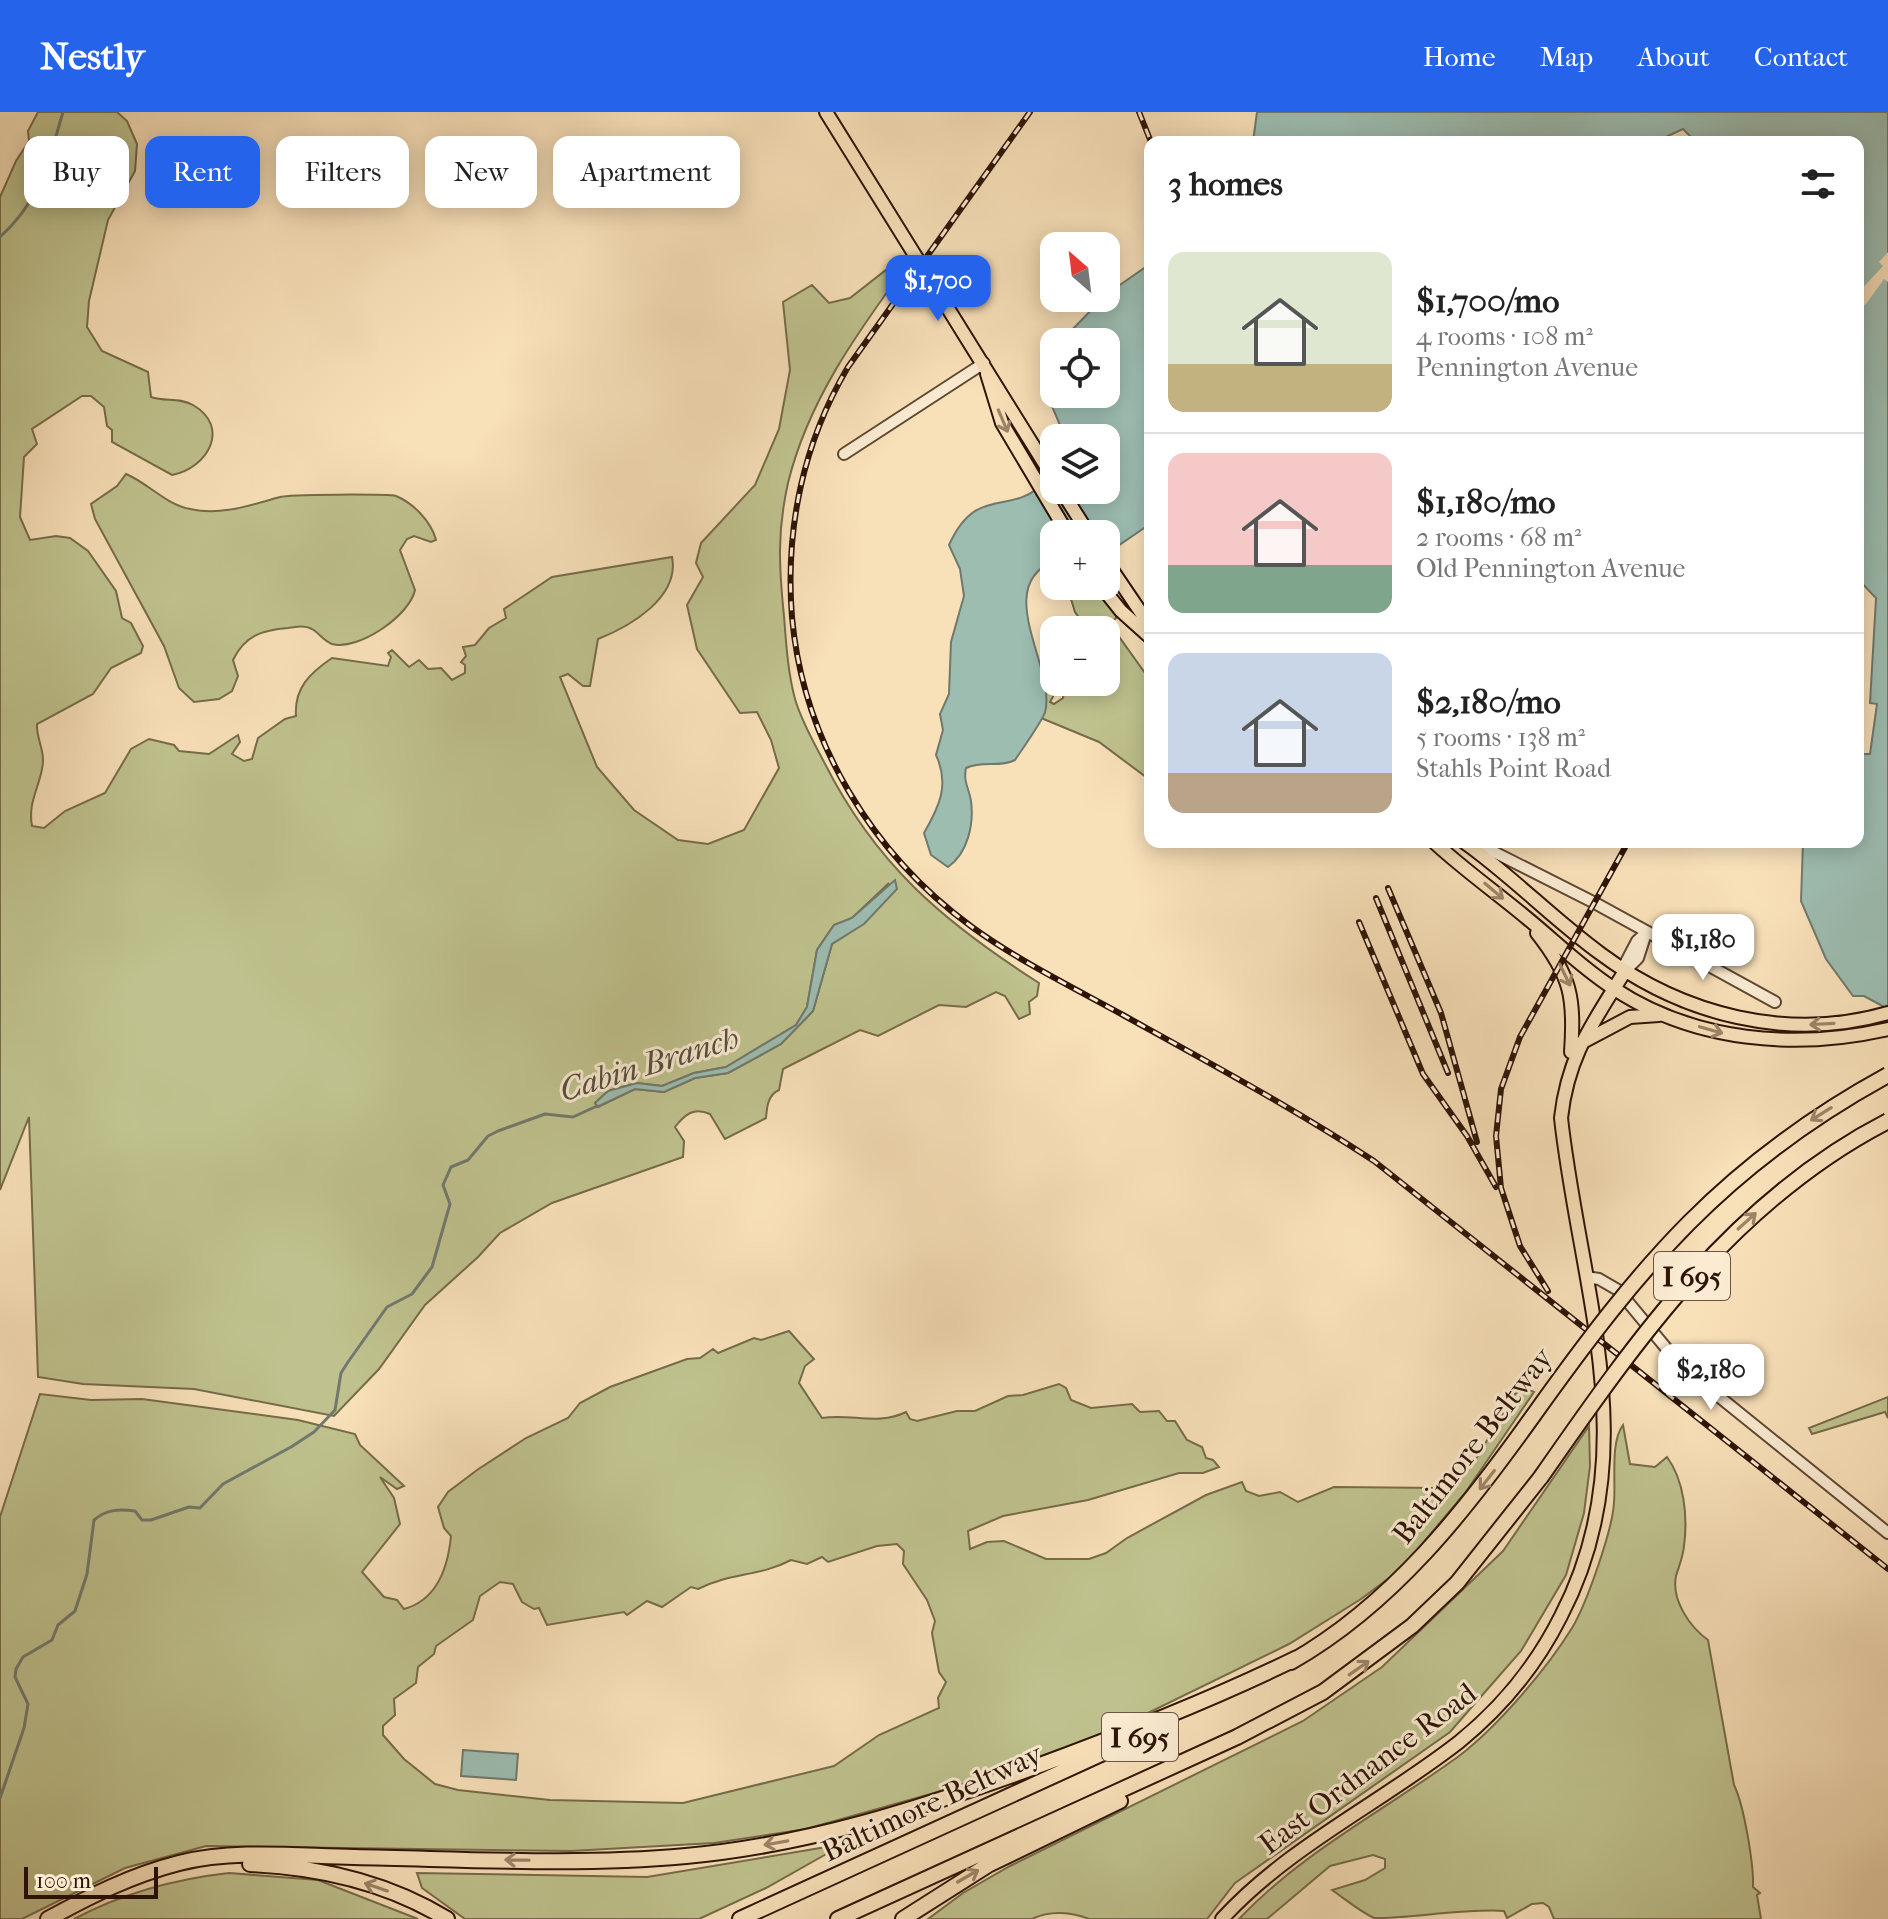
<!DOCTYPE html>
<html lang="en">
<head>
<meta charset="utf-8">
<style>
	body { margin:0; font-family:"IM FELL French Canon",serif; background:#f6f6f6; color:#222; height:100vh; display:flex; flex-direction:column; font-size:30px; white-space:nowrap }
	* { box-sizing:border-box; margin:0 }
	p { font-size:26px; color:#767676 }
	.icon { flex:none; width:44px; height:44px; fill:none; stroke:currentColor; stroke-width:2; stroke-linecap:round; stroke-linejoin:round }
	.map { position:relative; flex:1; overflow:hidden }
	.panel { position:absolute; left:1144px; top:24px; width:720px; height:712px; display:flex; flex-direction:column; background:#fff; border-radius:16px; box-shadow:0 4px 20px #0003 }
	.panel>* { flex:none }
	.guide { position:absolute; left:24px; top:24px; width:760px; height:72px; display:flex; gap:16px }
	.needle { width:52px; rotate:332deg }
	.fabs { position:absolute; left:1040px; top:120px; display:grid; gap:16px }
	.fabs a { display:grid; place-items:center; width:80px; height:80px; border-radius:16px; background:#fff; box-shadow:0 4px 20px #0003; font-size:40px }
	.scale { position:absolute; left:24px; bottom:20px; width:134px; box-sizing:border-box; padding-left:8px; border:4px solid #2e1406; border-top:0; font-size:22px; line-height:28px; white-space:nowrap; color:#2e1406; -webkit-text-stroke:6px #faebd2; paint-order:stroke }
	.price { position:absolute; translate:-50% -68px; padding:0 18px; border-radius:16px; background:#fff; color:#222; font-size:26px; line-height:52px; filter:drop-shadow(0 2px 4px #0008) }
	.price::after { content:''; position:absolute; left:50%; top:48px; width:24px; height:18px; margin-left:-12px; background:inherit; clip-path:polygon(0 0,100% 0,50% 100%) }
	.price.on { background:#2563eb; color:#fff }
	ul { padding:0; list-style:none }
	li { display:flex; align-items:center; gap:24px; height:200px; padding:0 24px }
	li+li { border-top:2px solid #e0e0e0 }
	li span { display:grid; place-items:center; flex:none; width:224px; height:160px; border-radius:16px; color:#555 }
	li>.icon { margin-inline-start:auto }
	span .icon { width:96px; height:96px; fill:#fffc; stroke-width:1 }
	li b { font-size:34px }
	h2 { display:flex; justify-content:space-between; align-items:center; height:96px; padding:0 24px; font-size:34px }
	.chip { padding:0 28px; border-radius:16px; background:#fff; box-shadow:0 4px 20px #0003; font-size:28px; line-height:72px }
	.chip.on { background:#2563eb; color:#fff }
	header { display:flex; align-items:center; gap:48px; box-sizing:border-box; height:112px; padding:0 40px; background:#2563eb; color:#fff }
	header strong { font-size:38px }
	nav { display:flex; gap:44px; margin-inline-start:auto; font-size:28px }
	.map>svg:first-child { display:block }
</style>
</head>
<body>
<header>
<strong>Nestly</strong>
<nav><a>Home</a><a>Map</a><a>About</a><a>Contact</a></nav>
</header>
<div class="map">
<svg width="1888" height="1807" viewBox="0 0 1888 1807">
	<rect width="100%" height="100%" fill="#f8e0b9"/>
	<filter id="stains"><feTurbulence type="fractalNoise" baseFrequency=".0025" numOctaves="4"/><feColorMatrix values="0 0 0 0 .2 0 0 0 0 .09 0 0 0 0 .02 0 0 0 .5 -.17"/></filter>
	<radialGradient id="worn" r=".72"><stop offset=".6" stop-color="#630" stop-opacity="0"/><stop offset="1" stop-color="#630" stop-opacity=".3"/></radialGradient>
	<path fill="#bfc28e" stroke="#766b4a" stroke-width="2" fill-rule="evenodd" d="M 38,0 L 117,0 L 127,9 L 137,32 L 135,59 L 108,108 L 89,189 L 87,215 L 102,239 L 148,260 L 151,285 C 165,290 179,285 193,293 C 231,315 208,356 172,363 L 112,330 L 112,318 L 107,314 L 104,295 L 91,284 L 82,284 L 32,317 L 37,332 L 24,345 L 20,405 L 30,428 L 56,424 L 70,426 L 88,439 L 116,479 L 122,506 L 131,511 L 143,534 L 141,541 L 111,556 L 93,582 L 37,612 C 36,627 46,639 42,657 C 38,678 28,691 32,714 L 44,716 L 65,699 L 105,681 L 131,637 L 149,627 L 174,633 L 179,639 L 209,642 L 238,623 L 240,630 L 232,642 L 244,649 L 252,647 L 258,626 L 285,607 L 296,604 C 294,576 310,561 332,546 L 388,554 L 391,545 L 388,541 L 392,538 L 409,555 L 419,548 L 428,557 L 441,556 L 452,568 L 465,561 L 465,553 L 461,550 L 466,544 L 463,535 L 475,533 L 489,516 L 506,506 L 504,497 L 552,465 L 672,445 C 680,485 631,514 598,527 L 590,574 L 583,574 L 568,562 L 560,565 L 597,655 L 634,698 L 678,728 L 708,732 L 744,718 L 779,656 L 771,628 L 757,600 L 740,601 L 697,537 L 687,493 L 703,465 L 696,451 L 701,431 L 755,373 L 779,317 L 790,258 L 783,190 L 812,173 L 829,191 L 850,186 L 900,147 L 906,154 C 857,221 808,289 788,371 C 777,420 779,455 784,504 C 786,531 788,561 795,587 C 801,608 813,629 823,648 C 875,752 942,809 1039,871 L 1037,884 L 1029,890 L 1030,902 L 1019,907 L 1005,884 L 996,880 L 966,895 L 939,893 L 878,924 L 860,918 L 783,957 L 779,978 C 768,983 767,994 766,1006 L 725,1027 L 710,1002 C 694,995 685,1002 675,1015 L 684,1029 L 683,1045 L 552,1091 L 500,1121 L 478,1145 L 425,1193 L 379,1257 L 334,1304 L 194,1277 L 83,1272 L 38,1265 L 29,1005 L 0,1078 L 0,85 L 16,49 L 29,29 L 28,19 ZM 889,771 L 846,823 L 832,832 L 813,899 L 781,932 L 728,961 L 695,966 L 664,980 L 635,977 L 598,995 L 595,991 L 608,979 L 637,971 L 662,974 L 694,961 L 726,955 L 796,913 L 807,895 L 817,838 L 834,813 L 852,806 Z
		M 126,362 C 148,371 165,392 190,397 C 222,404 250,393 280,385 C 289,382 388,382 396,384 C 413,391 431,409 436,428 L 431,430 L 414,424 L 407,427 L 400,438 L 415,478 C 410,503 359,539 332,532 C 324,529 319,521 312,517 C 304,513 296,515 288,516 C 263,518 245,523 233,548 L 238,564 L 232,579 L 219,587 L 194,590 L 179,576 L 164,534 L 95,407 L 91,392 L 117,374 Z
		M 1067,474 L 1093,474 L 1117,505 L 1113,509 L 1115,519 L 1150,568 L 1150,668 L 1099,630 L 1041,606 L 1045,600 L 1044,578 L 1055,581 L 1050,590 L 1054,592 L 1063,586 L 1065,570 L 1106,570 L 1106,552 L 1115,549 L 1106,541 L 1106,518 L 1088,518 L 1075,500 Z
		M 789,1219 L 814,1247 L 805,1254 L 799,1271 L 822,1306 C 851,1301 878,1314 906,1300 L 910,1307 L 917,1309 L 957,1299 L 975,1299 L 1008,1284 L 1023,1283 L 1059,1272 L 1066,1276 L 1071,1288 L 1091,1296 L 1132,1292 L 1140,1300 L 1159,1299 L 1167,1309 L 1175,1309 L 1187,1328 L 1202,1335 L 1206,1346 L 1213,1348 L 1219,1355 L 1203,1361 L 1179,1361 L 1088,1388 L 1003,1404 L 968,1419 L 970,1437 L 987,1430 L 1004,1429 L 1046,1447 L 1089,1447 L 1106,1441 L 1127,1426 L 1206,1383 L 1242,1370 L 1246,1379 L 1259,1384 L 1280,1380 L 1298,1390 L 1334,1375 L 1442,1376 L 1474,1350 L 1515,1282 L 1524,1276 L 1534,1280 L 1465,1381 L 1401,1457 L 1361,1487 L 1289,1532 L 1105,1622 L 952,1676 L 806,1717 L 714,1731 L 571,1739 L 206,1734 L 125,1756 L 22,1807 L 0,1807 L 0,1405 L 40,1282 L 91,1288 L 142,1287 L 298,1308 L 355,1322 L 360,1333 L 404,1374 L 397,1377 L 380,1365 L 394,1386 L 400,1412 L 362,1460 L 384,1485 L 397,1488 L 404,1497 C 437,1488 448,1455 451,1424 L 444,1416 L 438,1395 L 448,1380 L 477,1358 L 526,1326 L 568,1306 L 580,1291 L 610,1275 L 687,1247 L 700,1246 L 713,1237 L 718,1241 L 754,1226 L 761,1228 ZM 897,1432 L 904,1439 L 903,1452 L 927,1488 L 935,1509 L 932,1521 L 939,1560 L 946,1570 L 938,1586 L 939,1596 L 879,1623 L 834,1654 L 683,1691 L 550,1688 L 458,1678 L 435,1672 L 404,1647 L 383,1623 L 383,1614 L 395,1603 L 394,1587 L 416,1571 L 418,1555 L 434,1542 L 436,1534 L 473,1508 L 480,1484 L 500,1470 L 513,1472 L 522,1490 L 534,1497 L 539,1496 L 547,1513 L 624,1500 L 627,1503 L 647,1489 L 662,1495 L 691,1475 L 698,1477 C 732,1460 759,1465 791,1448 L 807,1452 L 822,1445 L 828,1450 L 877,1434 Z
		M 1888,1285 L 1888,1306 L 1885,1300 L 1812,1322 L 1809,1316 Z
		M 1623,1313 L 1630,1352 L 1655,1355 L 1667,1345 C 1684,1368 1688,1404 1684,1434 C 1683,1445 1679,1454 1676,1464 C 1671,1488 1690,1515 1708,1528 L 1734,1673 C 1744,1693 1754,1754 1753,1775 L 1760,1781 L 1757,1783 L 1761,1807 L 1554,1807 L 1549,1795 L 1543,1791 L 1532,1792 L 1507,1806 L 1504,1799 C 1471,1796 1402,1807 1374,1806 C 1359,1799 1345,1787 1332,1778 L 1365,1768 L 1385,1756 L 1385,1747 L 1373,1743 L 1330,1754 L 1267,1807 L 1239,1807 C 1302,1740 1385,1698 1459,1644 C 1497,1615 1546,1558 1572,1516 C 1586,1493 1613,1417 1614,1390 C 1616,1369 1610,1330 1623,1313 Z
		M 1589,1314 L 1590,1354 L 1584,1401 L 1566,1463 L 1521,1539 L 1450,1620 L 1235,1771 L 1207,1807 L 1089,1807 C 1072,1800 1050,1798 1032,1807 L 928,1807 L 963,1781 L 1010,1754 L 1303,1609 L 1382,1555 L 1503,1439 Z
		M 844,1732 L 766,1776 L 699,1807 L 465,1807 L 422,1776 L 417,1761 L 647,1765 Z
		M 229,1761 L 318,1768 L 418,1807 L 74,1807 C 123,1781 175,1767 229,1761 Z"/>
	<path fill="#9dbdb1" stroke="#71796d" stroke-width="2" d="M 1257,0 L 1888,0 L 1888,897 L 1864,884 L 1853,884 L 1826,847 L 1801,789 L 1803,730 L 1858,730 L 1858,642 L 1870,642 L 1877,592 L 1870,591 L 1876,486 L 1858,467 L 1858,30 L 1696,30 L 1683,17 L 1655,30 L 1253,30 Z
		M 1150,152 L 1150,412 L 1106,442 L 1106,422 L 1054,422 L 1054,449 C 991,475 1057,557 1045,600 C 1043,608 1021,639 1015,648 C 1000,656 982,648 966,656 C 963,670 969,676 971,689 C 974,712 968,741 948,755 L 931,743 L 924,721 C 939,695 950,673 936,643 L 943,618 L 940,602 L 949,582 L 951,530 L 964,484 L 960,457 L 949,433 C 976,373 1009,403 1040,374 C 1046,369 1050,360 1054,353 L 1054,378 L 1106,378 L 1106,326 L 1062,326 L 1063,320 L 1051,292 L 1055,282 L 1106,282 L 1106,230 L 1063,227 L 1107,182 Z
		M 895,768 L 897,777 L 864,812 L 832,832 L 813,899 L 781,932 L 728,961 L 695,966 L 664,980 L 635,977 L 597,995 L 595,991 L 608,979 L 637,971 L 662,974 L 694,961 L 726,955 L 796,913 L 807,895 L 817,838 L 834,813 L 852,806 Z
		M 463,1638 L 518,1642 L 516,1668 L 461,1664 Z"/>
	<path fill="#f8e0b9" d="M 1888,140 L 1888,170 L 1884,167 L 1866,192 L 1858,197 L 1858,181 L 1883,154 L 1879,150 Z"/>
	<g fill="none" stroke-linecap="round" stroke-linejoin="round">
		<path stroke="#71796d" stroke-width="3" d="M 0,125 C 40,89 48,51 63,0
			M 0,1686 L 24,1616 L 28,1592 L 15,1565 L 16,1557 L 23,1545 L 52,1528 L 58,1513 L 75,1499 L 87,1462 L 94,1408 C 107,1397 119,1397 135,1399 L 142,1408 L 151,1408 L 189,1395 L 200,1396 L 223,1372 L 291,1335 L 314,1320 L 335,1298 L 341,1261 L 348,1250 L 387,1195 L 412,1182 L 432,1155 L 450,1092 L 443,1073 L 451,1055 L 468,1048 L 488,1024 L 498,1019 L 545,1002 L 573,1005 L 597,994"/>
		<g stroke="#604733" stroke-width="14">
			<path id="minor" d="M 844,342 L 984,251
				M 1474,730 L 1593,790 L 1775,890
				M 1626,857 L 1625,852 L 1637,829 L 1646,821
				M 1625,859 L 1638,846 L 1646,821
				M 1586,1165 L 1599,1167 L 1618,1178 L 1681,1254 L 1888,1421"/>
		</g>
		<g stroke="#2e1406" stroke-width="16">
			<path id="major" d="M 826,0 L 1054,367
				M 987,262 L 1002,311 L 1068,422
				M 1061,378 L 1089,422
				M 1106,449 L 1150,514
				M 1101,474 L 1121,499 L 1150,525
				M 1434,730 C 1463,757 1497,781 1528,807 C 1556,830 1582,856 1613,876 C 1694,930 1795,938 1888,917
				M 1464,730 C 1512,764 1553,807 1601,842 C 1683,903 1788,930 1888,901
				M 1537,821 C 1571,864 1575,886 1571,940
				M 1581,931 L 1630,905 L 1659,903
				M 1222,1807 C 1289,1734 1381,1691 1459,1630 C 1501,1596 1537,1552 1561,1504 C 1647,1339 1580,1178 1561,1006 C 1568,943 1593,911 1625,859"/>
		</g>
		<g stroke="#2e1406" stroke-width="18">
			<path id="highway" d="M 1291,1550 C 1393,1492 1466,1398 1533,1304
				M 250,1752 C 319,1755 387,1770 447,1807
				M 48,1807 C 90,1784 132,1763 179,1751 C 235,1737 297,1744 354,1745 C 465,1747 576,1754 686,1744 C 807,1733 919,1697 1032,1656 C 1122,1623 1211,1588 1297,1546
				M 740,1807 L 1147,1621
				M 838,1807 L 1237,1625 L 1323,1580 L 1412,1514 L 1457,1471 L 1541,1365
				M 903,1807 L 988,1753 L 1120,1689"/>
		</g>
		<use href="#minor" stroke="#faebd2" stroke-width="10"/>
		<use href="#major" stroke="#f8e0b9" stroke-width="12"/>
		<use href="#highway" stroke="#f8e0b9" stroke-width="14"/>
		<g stroke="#2e1406" stroke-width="6">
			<path id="rail" d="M 1030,0 L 848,255 C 803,331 785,417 792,505 C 803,629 872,742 972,815 C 1019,849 1072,875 1123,903 C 1208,950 1293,996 1374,1049 L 1888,1457
				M 1139,0 L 1151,30
				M 1388,776 L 1441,901 L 1477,1030
				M 1376,786 L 1448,961
				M 1359,810 L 1423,962 L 1467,1024 L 1496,1075
				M 1548,1179 L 1520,1134 L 1501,1076 L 1496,1024 L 1501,977 L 1520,925 L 1628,730"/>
		</g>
		<use href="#rail" stroke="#faebd2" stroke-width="3" stroke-dasharray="9" stroke-linecap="butt"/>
		<g stroke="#2e1406" stroke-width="18" stroke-linecap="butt">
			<path id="highway-bridge" d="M 1533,1304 C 1640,1154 1723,1053 1888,963
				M 1541,1365 C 1637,1227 1734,1088 1888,1009"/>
		</g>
		<use href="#highway-bridge" stroke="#f8e0b9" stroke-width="14"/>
	</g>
	<defs><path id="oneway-shaft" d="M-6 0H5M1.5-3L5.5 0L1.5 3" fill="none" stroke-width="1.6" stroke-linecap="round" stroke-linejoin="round" transform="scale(2)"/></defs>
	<g stroke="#9d8468">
		<use href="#oneway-shaft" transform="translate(1003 309) rotate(67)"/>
		<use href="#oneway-shaft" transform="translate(1494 779) rotate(40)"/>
		<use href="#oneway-shaft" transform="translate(1565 863) rotate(64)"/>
		<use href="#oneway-shaft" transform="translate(1822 912) rotate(177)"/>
		<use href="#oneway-shaft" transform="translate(1711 918) rotate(16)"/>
		<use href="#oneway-shaft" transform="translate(1821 1002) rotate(148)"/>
		<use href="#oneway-shaft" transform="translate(1747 1109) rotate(-42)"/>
		<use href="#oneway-shaft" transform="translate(1487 1368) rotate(128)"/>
		<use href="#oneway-shaft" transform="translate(1359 1556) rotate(-35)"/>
		<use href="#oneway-shaft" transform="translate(776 1731) rotate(170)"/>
		<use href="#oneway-shaft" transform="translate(517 1748) rotate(-179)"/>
		<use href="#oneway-shaft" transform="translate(968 1764) rotate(-30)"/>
		<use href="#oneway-shaft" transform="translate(376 1775) rotate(-161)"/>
	</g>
	<g text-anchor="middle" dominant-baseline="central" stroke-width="6" stroke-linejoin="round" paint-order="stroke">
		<g fill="#faebd2" stroke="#6b5443" stroke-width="2">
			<rect x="1654" y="1140" width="76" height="48" rx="6"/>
			<rect x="1102" y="1601" width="76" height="48" rx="6"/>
		</g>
		<g font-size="28" font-weight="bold" fill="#2e1406">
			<text x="1692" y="1164">I 695</text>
			<text x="1140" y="1625">I 695</text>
		</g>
		<g font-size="30" fill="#2e1406" stroke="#faebd2">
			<text transform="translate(1473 1334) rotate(-52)">Baltimore Beltway</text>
			<text transform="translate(1368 1657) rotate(-37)">East Ordnance Road</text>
			<text transform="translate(932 1691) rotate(-25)">Baltimore Beltway</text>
		</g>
		<g font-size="32" font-style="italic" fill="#554f42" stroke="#faebd2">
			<text transform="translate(649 952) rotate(-17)">Cabin Branch</text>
		</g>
	</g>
	<rect width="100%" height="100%" filter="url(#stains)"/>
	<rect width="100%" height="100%" fill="url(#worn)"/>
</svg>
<div class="fabs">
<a><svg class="needle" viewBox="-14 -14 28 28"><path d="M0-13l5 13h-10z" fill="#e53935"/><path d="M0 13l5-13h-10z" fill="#767676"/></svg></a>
<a><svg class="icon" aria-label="locate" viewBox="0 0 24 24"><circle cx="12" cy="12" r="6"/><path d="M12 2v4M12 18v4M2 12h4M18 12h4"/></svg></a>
<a><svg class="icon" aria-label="layers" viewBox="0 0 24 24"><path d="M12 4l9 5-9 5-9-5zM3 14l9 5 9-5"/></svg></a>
<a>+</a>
<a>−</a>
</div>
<div class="scale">100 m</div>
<b class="price on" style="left:938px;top:211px">$1,700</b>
<b class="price" style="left:1703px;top:870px">$1,180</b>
<b class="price" style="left:1711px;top:1300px">$2,180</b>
<div class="guide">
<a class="chip">Buy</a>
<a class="chip on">Rent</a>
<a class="chip">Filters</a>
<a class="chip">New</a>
<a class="chip">Apartment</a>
</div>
<section class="panel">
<h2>3 homes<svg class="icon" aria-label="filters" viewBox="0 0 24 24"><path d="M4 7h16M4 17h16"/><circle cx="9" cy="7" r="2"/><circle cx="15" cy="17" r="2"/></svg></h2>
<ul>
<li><span style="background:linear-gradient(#dfe7d0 70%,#c2b280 0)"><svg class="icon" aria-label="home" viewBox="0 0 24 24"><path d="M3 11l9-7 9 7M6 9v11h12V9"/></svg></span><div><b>$1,700/mo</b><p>4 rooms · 108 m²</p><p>Pennington Avenue</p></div></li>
<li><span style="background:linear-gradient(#f6c9c9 70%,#7fa58c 0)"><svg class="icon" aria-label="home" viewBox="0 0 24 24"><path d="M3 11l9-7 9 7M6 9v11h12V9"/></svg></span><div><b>$1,180/mo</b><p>2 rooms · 68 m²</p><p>Old Pennington Avenue</p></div></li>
<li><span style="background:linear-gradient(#c9d6e8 75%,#b9a48a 0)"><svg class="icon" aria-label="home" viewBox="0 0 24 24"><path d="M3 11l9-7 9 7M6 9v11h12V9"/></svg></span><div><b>$2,180/mo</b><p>5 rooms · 138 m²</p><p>Stahls Point Road</p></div></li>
</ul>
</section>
</div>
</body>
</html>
